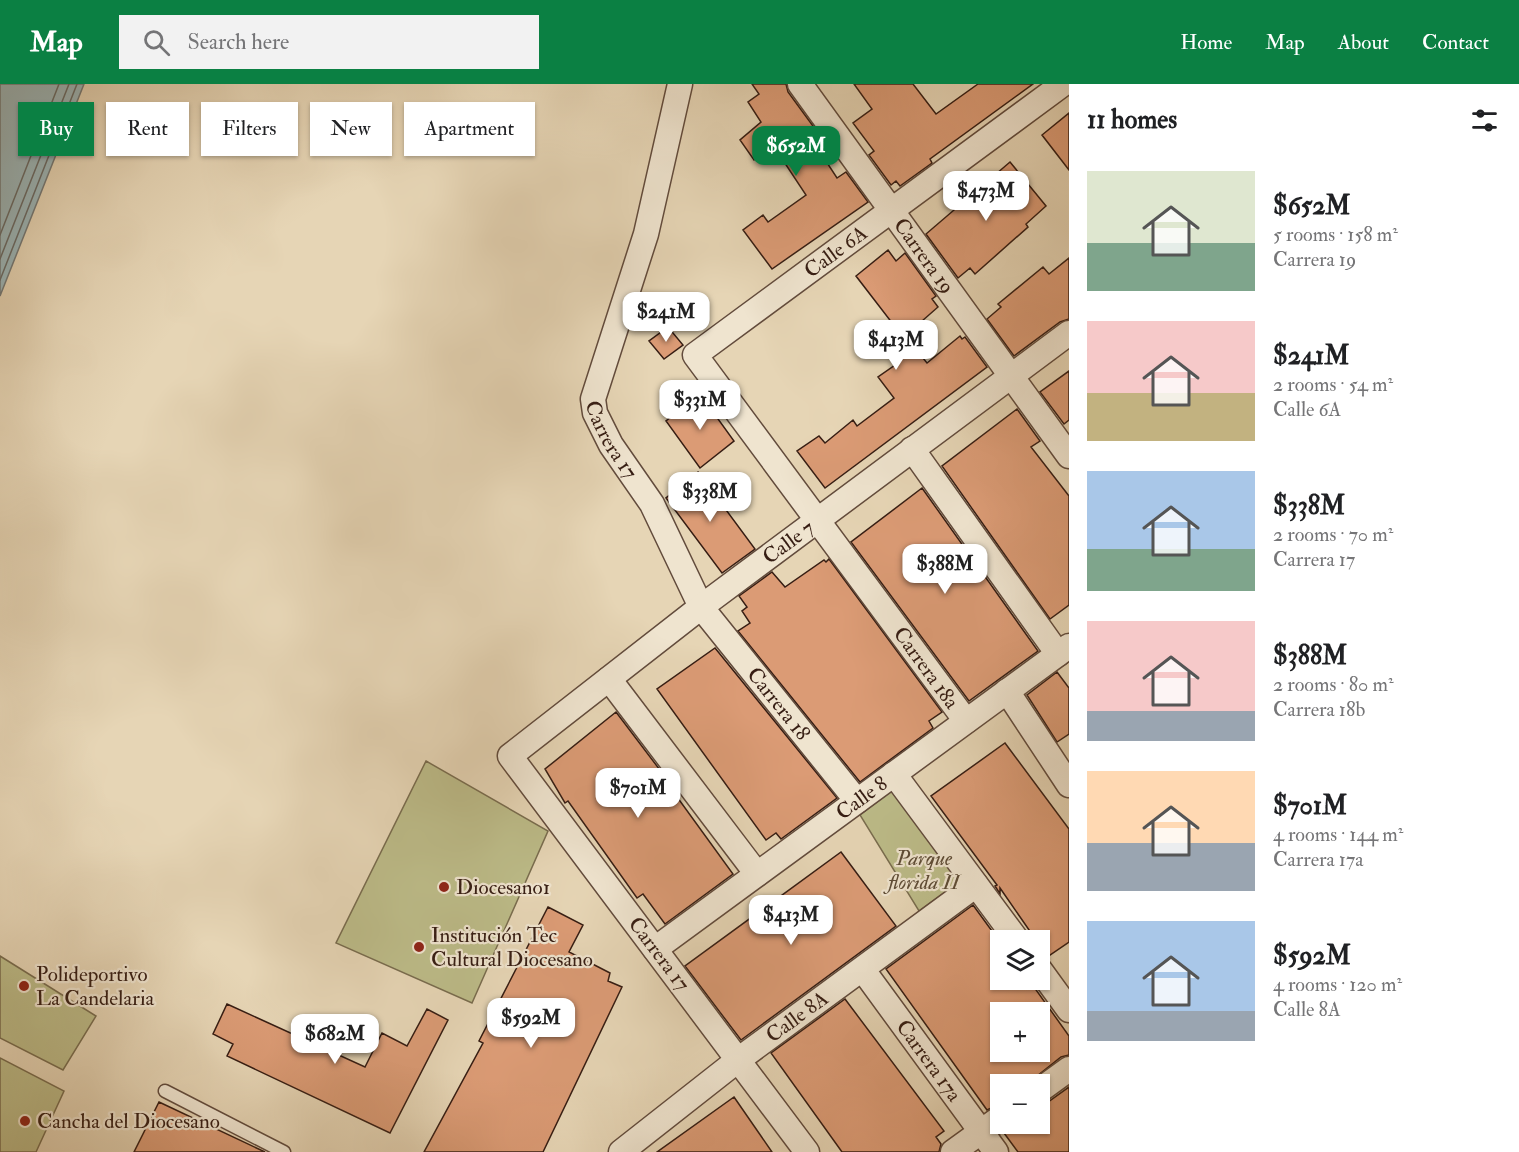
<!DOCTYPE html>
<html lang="en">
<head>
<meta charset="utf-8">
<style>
	body { margin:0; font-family:"IM FELL Double Pica",serif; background:#f2f2f2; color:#202124; height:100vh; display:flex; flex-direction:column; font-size:22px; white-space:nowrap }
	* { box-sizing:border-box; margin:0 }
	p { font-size:20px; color:#757577 }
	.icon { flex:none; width:33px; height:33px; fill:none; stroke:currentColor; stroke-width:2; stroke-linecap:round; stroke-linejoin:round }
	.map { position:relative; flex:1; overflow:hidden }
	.details { display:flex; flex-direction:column; background:#fff; width:450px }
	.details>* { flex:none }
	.top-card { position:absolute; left:18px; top:18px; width:570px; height:54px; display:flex; gap:12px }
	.tools { position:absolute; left:990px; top:846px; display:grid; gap:12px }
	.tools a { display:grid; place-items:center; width:60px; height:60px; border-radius:0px; background:#fff; box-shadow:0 2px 4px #0004; font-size:30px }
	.price { position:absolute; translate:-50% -51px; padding:0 14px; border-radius:12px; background:#fff; color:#222; font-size:20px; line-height:39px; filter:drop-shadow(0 2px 3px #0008) }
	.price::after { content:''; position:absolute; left:50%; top:36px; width:18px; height:14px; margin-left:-9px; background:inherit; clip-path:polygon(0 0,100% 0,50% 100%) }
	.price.selected { background:#0b8043; color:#fff }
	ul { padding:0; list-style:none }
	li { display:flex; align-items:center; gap:18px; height:150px; padding:0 18px }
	li span { display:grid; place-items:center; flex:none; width:168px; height:120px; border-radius:0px; color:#555 }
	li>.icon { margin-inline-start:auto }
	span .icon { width:72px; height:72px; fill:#fffc; stroke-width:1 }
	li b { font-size:26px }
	h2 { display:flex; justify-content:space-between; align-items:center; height:72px; padding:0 18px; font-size:26px }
	.chip { padding:0 21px; border-radius:0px; background:#fff; box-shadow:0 2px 4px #0004; font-size:21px; line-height:54px }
	.chip.selected { background:#0b8043; color:#fff }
	header { display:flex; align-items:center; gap:36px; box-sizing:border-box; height:84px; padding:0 30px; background:#0b8043; color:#fff }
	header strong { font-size:28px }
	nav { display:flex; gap:33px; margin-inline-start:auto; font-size:21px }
	.search { width:420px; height:54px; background:#f2f2f2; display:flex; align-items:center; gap:15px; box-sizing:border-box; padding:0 21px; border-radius:0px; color:#757577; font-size:22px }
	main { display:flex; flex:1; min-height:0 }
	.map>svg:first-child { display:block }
</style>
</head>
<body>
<header>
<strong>Map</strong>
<div class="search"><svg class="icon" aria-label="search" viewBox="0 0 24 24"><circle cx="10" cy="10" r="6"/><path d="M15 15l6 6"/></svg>Search here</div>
<nav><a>Home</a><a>Map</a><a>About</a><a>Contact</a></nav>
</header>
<main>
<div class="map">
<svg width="1069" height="1068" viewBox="0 0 1069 1068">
	<rect width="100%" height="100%" fill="#e6d5b5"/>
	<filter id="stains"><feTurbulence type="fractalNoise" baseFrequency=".00333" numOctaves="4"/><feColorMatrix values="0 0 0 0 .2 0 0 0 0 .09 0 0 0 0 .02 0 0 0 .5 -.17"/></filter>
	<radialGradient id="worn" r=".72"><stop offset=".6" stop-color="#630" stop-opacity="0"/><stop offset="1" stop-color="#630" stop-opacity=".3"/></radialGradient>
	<path fill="#bcbb88" stroke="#796c4e" stroke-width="1.5" d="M 426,677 L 548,747 L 472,919 L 336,859 Z
		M 894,705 L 963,795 L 919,827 L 860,731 Z
		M 0,872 L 96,932 L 63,986 L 0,954 Z
		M 0,974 L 64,1007 L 36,1068 L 0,1068 Z"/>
	<path fill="#9bb6b9" stroke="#737977" stroke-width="1.5" d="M 0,0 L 84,0 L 0,212 Z"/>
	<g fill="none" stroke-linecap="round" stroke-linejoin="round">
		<path stroke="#686a66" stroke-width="1.5" d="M 0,151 L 59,0
			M 0,175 L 69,0
			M 0,196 L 77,0"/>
	</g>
	<path fill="#db9b75" stroke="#361d13" stroke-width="1.5" fill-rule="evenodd" d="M 752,0 L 786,0 L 788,8 L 821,53 L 814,59 L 837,94 L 846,88 L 868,118 L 772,185 L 743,146 L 763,131 L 768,138 L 806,111 L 773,61 L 754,76 L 740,56 L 761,38 L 748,18 L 759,10 Z
		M 854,0 L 913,0 L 936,30 L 978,0 L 1033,0 L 930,75 L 932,79 L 900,102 L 896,97 L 891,101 L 869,71 L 874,67 L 853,39 L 872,25 Z
		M 1069,29 L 1069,86 L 1042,51 Z
		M 1010,78 L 1046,122 L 1026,140 L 1028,143 L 975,190 L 970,184 L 958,194 L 926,150 Z
		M 888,166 L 896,177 L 905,169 L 936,212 L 932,215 L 938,223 L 905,252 L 927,279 L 960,252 L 962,255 L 965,253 L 987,283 L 825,404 L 797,367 L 819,352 L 825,359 L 853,336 L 857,342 L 894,314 L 878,293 L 895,281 L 885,267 L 903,253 L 856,192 Z
		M 1069,174 L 1069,235 L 1060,238 L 1014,272 L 987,235 L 1001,223 L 998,220 L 1043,183 L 1049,190 Z
		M 668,243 L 683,261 L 664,275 L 649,257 Z
		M 1069,287 L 1069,336 L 1064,340 L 1040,308 Z
		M 700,310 L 734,357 L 700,384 L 666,337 Z
		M 1017,325 L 1040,357 L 1031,363 L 1069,412 L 1069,521 L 1050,535 L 942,382 Z
		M 698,388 L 755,465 L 722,489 L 666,414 Z
		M 922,404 L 1038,567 L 969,617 L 851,458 Z
		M 829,475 L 942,628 L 929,637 L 933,644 L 860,698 L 738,547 L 750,539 L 742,527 L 747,523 L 739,512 L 772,488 L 785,503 L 824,476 L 826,478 Z
		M 715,564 L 837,714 L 781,755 L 776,749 L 766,756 L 657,605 Z
		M 1057,588 L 1069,604 L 1069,650 L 1057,658 L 1027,611 Z
		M 616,628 L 666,694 L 664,695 L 733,790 L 665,840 L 643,810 L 637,814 L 568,717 L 565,719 L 545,685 Z
		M 1005,659 L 1069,745 L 1069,858 L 1047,873 L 1040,856 L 1036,856 L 1000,804 L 1000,810 L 995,802 L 997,801 L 931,712 Z
		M 841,768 L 896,842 L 741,956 L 685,882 Z
		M 973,821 L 1000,858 L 1000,896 L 1029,896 L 1069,952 L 1069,971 L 1061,973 L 1027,1000 L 1000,1000 L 1000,1020 L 987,1026 L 886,885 ZM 1000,928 L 1040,928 L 1040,968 L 1000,968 Z
		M 548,823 L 583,841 L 569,868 L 610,889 L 608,897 L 622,903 L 543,1068 L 424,1068 L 483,959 L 479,957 Z
		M 845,915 L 944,1047 L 936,1053 L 941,1060 L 939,1068 L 842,1068 L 771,969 Z
		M 227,920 L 365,983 L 382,949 L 407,962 L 427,925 L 448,936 L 390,1049 L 227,972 L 233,960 L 213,950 Z
		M 1069,1003 L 1069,1068 L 1018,1068 L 1004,1049 L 1013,1040 L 1040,1040 L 1040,1020 L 1048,1018 Z
		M 734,1013 L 772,1068 L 657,1068 Z
		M 159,1018 L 265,1068 L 134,1068 Z"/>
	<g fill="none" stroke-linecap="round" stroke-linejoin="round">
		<g stroke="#624b3c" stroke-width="15">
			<path id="service" d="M 165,1007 L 284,1068"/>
		</g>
		<g stroke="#624b3c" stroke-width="27">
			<g id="minor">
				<path id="s1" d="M 680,0 L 646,150 L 593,315 L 595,329 L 611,361 L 652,420 L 701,523 L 857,717"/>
				<path id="s2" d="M 800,0 L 1069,372"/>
				<path d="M 912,365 L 1058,570"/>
				<path d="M 609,595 L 757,790"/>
				<path d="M 1007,607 L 1069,701"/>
				<path id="s3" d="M 966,637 L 695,271 L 1063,0"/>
				<path d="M 894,690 L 1017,856"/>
				<path id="s4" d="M 655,865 L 1069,562"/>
				<path id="s5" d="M 863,886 L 996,1068"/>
				<path d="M 1040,886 L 1069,926"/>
				<path d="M 1040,1006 L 1069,985"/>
				<path id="s6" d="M 621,1068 L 738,976 L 976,801"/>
				<path id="s7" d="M 807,1068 L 510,672 L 701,523 L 1069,249"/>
				<path d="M 953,1068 L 1000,1034"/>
			</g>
		</g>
		<use href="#service" stroke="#efe4cf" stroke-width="12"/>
		<use href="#minor" stroke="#efe4cf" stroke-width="24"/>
	</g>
	<g fill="#8f2418" stroke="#efe4cf" stroke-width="2">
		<circle cx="444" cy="803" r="6"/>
		<circle cx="419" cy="863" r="6"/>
		<circle cx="24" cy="902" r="6"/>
		<circle cx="25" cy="1037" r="6"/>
	</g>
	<g text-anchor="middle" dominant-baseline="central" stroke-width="4.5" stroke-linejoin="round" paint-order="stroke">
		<g font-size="21" fill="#361d13" stroke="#efe4cf">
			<text stroke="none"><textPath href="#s3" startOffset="630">Calle 6A</textPath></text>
			<text stroke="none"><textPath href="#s2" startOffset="212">Carrera 19</textPath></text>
			<text stroke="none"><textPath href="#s1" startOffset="372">Carrera 17</textPath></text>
			<text stroke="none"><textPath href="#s7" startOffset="846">Calle 7</textPath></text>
			<text transform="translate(926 584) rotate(54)">Carrera 18a</text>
			<text stroke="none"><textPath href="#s1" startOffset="687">Carrera 18</textPath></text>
			<text stroke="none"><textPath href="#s4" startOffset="256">Calle 8</textPath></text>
			<text transform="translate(659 870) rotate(53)">Carrera 17</text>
			<text stroke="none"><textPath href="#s6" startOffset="222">Calle 8A</textPath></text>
			<text stroke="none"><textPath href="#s5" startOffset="112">Carrera 17a</textPath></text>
		</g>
		<g font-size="21" font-style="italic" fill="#5e4c36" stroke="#efe4cf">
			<text x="924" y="774">Parque<tspan x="924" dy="24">florida II</tspan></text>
		</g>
		<g font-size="21" fill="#361d13" stroke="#efe4cf" text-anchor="start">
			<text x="456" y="803">Diocesano1</text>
			<text x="431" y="851">Institución Tec<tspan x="431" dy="24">Cultural Diocesano</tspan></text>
			<text x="36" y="890">Polideportivo<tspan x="36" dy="24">La Candelaria</tspan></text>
			<text x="37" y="1037">Cancha del Diocesano</text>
		</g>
	</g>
	<rect width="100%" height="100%" filter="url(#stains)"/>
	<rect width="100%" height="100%" fill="url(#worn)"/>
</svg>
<div class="tools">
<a><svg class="icon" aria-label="layers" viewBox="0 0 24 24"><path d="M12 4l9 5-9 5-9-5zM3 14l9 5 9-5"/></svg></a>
<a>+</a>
<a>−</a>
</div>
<b class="price selected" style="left:796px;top:93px">$652M</b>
<b class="price" style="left:986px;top:138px">$473M</b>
<b class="price" style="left:666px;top:259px">$241M</b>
<b class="price" style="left:896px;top:287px">$413M</b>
<b class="price" style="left:700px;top:347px">$331M</b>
<b class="price" style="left:710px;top:439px">$338M</b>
<b class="price" style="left:945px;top:511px">$388M</b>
<b class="price" style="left:638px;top:735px">$701M</b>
<b class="price" style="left:791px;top:862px">$413M</b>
<b class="price" style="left:531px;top:965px">$592M</b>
<b class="price" style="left:335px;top:981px">$682M</b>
<div class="top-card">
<a class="chip selected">Buy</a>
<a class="chip">Rent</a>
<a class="chip">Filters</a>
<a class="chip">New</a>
<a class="chip">Apartment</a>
</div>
</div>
<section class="details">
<h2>11 homes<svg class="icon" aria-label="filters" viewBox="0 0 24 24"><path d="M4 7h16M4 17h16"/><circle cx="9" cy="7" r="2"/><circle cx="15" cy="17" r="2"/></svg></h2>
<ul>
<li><span style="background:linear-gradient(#dfe7d0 60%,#7fa58c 0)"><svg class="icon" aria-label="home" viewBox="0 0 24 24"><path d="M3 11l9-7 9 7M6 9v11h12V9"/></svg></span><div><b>$652M</b><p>5 rooms · 158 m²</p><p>Carrera 19</p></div></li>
<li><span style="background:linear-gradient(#f6c9c9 60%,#c2b280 0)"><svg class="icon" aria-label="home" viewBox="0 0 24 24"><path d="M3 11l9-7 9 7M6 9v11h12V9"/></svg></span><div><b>$241M</b><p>2 rooms · 54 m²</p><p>Calle 6A</p></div></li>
<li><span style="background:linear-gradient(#a9c7e8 65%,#7fa58c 0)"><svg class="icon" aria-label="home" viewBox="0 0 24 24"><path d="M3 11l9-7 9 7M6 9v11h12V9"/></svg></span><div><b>$338M</b><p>2 rooms · 70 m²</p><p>Carrera 17</p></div></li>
<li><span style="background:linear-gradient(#f6c9c9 75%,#9aa5b1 0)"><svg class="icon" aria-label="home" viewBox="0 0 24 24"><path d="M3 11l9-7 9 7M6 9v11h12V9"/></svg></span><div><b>$388M</b><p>2 rooms · 80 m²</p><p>Carrera 18b</p></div></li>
<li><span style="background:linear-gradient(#ffd9b3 60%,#9aa5b1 0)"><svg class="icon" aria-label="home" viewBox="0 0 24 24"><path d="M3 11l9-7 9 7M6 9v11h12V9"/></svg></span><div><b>$701M</b><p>4 rooms · 144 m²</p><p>Carrera 17a</p></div></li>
<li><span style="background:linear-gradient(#a9c7e8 75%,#9aa5b1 0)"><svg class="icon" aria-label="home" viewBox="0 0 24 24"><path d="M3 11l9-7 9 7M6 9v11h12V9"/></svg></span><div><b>$592M</b><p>4 rooms · 120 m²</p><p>Calle 8A</p></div></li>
</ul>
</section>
</main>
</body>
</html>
